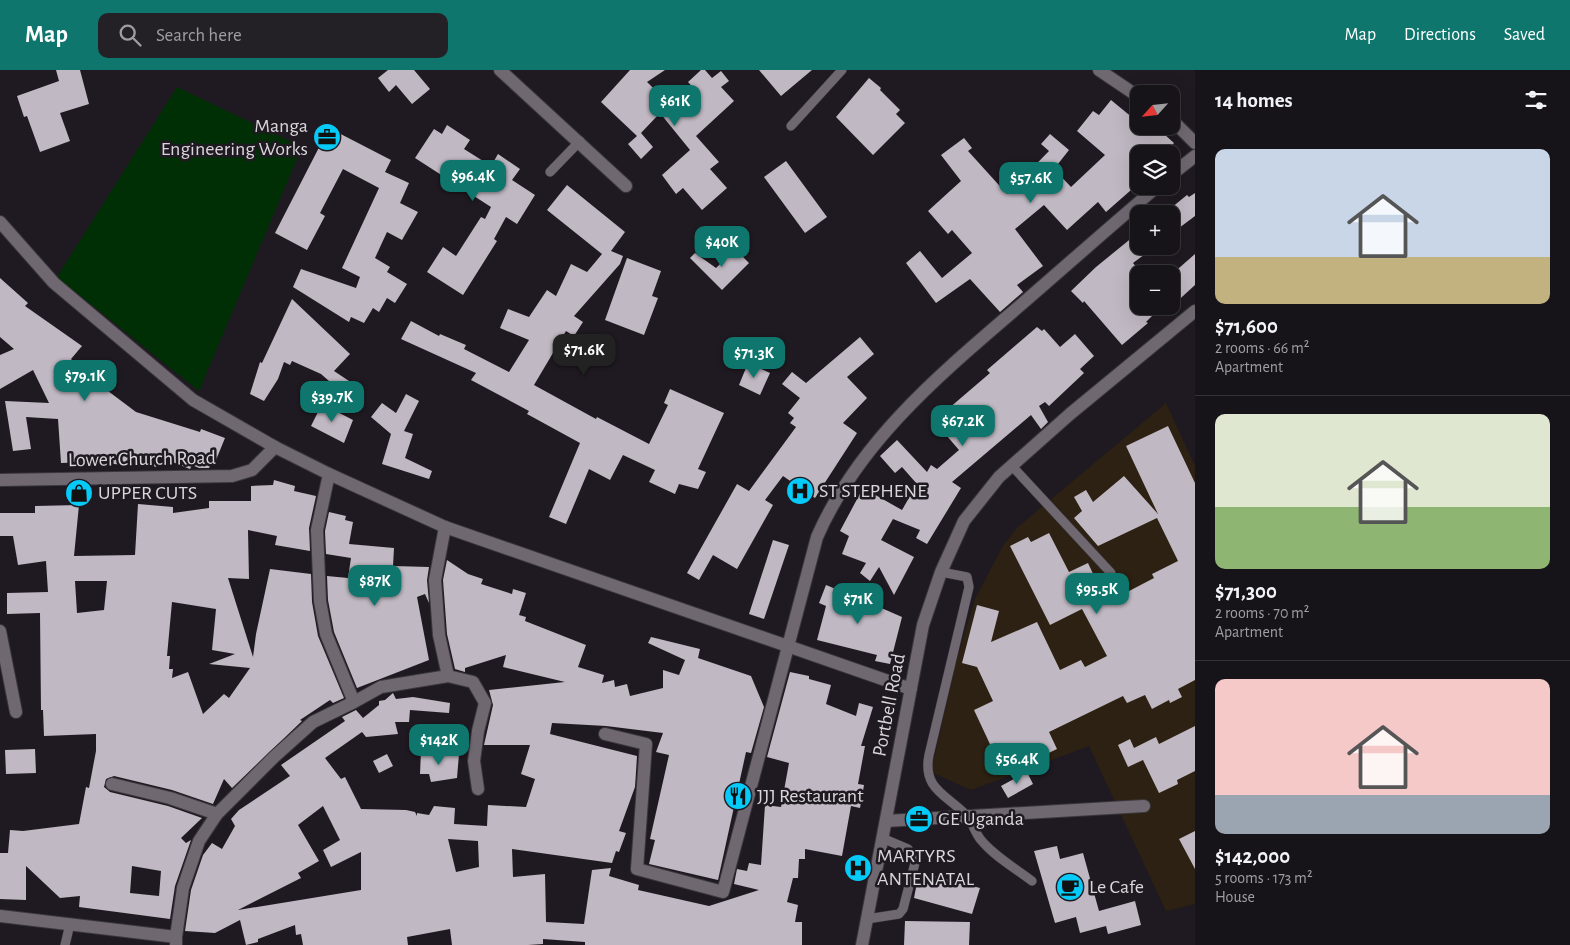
<!DOCTYPE html>
<html lang="en">
<head>
<meta charset="utf-8">
<style>
	body { margin:0; font-family:"Alegreya Sans",sans-serif; background:#242126; color:#f1f3f6; height:100vh; display:flex; flex-direction:column; font-size:19px; white-space:nowrap }
	* { box-sizing:border-box; margin:0 }
	p { font-size:16px; color:#9e9ea2 }
	.icon { flex:none; width:28px; height:28px; fill:none; stroke:currentColor; stroke-width:2; stroke-linecap:round; stroke-linejoin:round }
	.map { position:relative; flex:1; overflow:hidden }
	.details { display:flex; flex-direction:column; background:#171419; width:375px }
	.details>* { flex:none }
	.needle { width:32px; rotate:243deg }
	.buttons { position:absolute; left:1130px; top:15px; display:grid; gap:10px }
	.buttons a { display:grid; place-items:center; width:50px; height:50px; border-radius:10px; background:#171419; box-shadow:0 5px 20px #0002,0 0 0 1px #363338; font-size:25px }
	.price { position:absolute; translate:-50% -42px; padding:0 11px; border-radius:10px; background:#0f766e; color:#fff; font-size:16px; line-height:32px; filter:drop-shadow(0 1px 2px #0008) }
	.price::after { content:''; position:absolute; left:50%; top:30px; width:15px; height:11px; margin-left:-8px; background:inherit; clip-path:polygon(0 0,100% 0,50% 100%) }
	.price.selected { background:#222; color:#fff }
	ul { padding:0; list-style:none }
	li { display:grid; align-content:center; gap:10px; height:265px; padding:0 20px }
	li+li { border-top:1px solid #363338 }
	li span { display:grid; place-items:center; height:155px; border-radius:10px; color:#555 }
	li>.icon { margin-inline-start:auto }
	span .icon { width:90px; height:90px; fill:#fffc; stroke-width:1 }
	li b { font-size:21px }
	h2 { display:flex; justify-content:space-between; align-items:center; height:60px; padding:0 20px; font-size:21px }
	header { display:flex; align-items:center; gap:30px; box-sizing:border-box; height:70px; padding:0 25px; background:#0f766e; color:#fff }
	header strong { font-size:24px }
	nav { display:flex; gap:28px; margin-inline-start:auto; font-size:18px }
	.search { width:350px; height:45px; background:#242126; display:flex; align-items:center; gap:12px; box-sizing:border-box; padding:0 18px; border-radius:10px; color:#9e9ea2; font-size:19px }
	main { display:flex; flex:1; min-height:0 }
	.map>svg:first-child { display:block }
</style>
</head>
<body>
<header>
<strong>Map</strong>
<div class="search"><svg class="icon" aria-label="search" viewBox="0 0 24 24"><circle cx="10" cy="10" r="6"/><path d="M15 15l6 6"/></svg>Search here</div>
<nav><a>Map</a><a>Directions</a><a>Saved</a></nav>
</header>
<main>
<div class="map">
<svg width="1195" height="875" viewBox="0 0 1195 875">
	<rect width="100%" height="100%" fill="#1f1a21"/>
	<path fill="#2c2112" d="M 1166,333 L 1195,396 L 1195,834 L 1166,841 L 1089,676 L 971,720 L 931,702 L 955,596 L 975,529 L 1004,474 L 1018,457 Z"/>
	<path fill="#012f05" d="M 177,17 L 302,77 L 199,321 L 57,207 Z"/>
	<path fill="#c0b8c2" fill-rule="evenodd" d="M 56,0 L 80,0 L 89,34 L 60,43 L 70,71 L 40,82 L 27,46 L 24,47 L 17,26 L 59,11 Z
		M 388,0 L 414,0 L 430,19 L 412,34 L 396,15 L 389,22 L 378,8 Z
		M 630,0 L 665,0 L 647,12 L 678,42 L 697,22 L 688,12 L 701,0 L 705,0 L 712,8 L 721,1 L 729,11 L 721,17 L 734,31 L 696,66 L 719,92 L 710,99 L 727,118 L 702,140 L 683,118 L 676,124 L 662,105 L 690,80 L 660,43 L 641,63 L 653,77 L 641,89 L 628,74 L 637,66 L 601,32 Z
		M 759,0 L 812,0 L 781,26 Z
		M 869,8 L 881,18 L 880,20 L 900,40 L 896,44 L 905,53 L 873,85 L 836,47 Z
		M 1111,30 L 1139,53 L 1139,56 L 1155,56 L 1174,73 L 1165,84 L 1139,84 L 1139,113 L 1106,142 L 1098,132 L 1067,160 L 1044,135 L 1015,159 L 1043,196 L 1017,215 L 1023,222 L 1000,242 L 970,209 L 936,233 L 906,193 L 920,181 L 942,208 L 972,183 L 952,160 L 948,164 L 928,141 L 961,111 L 941,85 L 964,68 L 972,78 L 968,81 L 1007,124 L 1049,81 L 1041,74 L 1050,64 L 1069,80 L 1054,99 L 1071,117 L 1105,85 L 1077,61 L 1093,41 L 1099,45 Z
		M 447,55 L 470,70 L 464,79 L 491,96 L 498,84 L 520,99 L 512,110 L 535,125 L 517,154 L 506,147 L 494,169 L 497,171 L 463,225 L 427,202 L 443,177 L 456,186 L 481,147 L 485,149 L 491,137 L 415,88 L 434,59 L 442,64 Z
		M 329,58 L 391,90 L 385,102 L 409,113 L 400,133 L 418,142 L 402,170 L 387,162 L 375,188 L 390,197 L 387,202 L 407,214 L 395,233 L 387,228 L 379,242 L 373,238 L 364,253 L 351,247 L 349,252 L 293,217 L 301,199 L 356,218 L 360,207 L 342,198 L 379,118 L 343,99 L 320,143 L 325,146 L 307,180 L 275,163 Z
		M 786,91 L 827,147 L 805,163 L 764,107 Z
		M 567,115 L 625,162 L 611,181 L 623,186 L 620,194 L 574,246 L 583,252 L 574,266 L 566,261 L 534,315 L 596,349 L 597,347 L 649,374 L 668,335 L 664,333 L 670,319 L 724,343 L 698,399 L 706,402 L 698,419 L 679,414 L 675,424 L 649,412 L 655,400 L 623,385 L 610,410 L 589,399 L 566,454 L 549,447 L 580,373 L 527,344 L 529,341 L 471,310 L 476,303 L 401,269 L 411,251 L 439,266 L 440,264 L 466,275 L 464,279 L 509,302 L 529,270 L 500,258 L 508,239 L 529,247 L 547,220 L 556,226 L 571,194 L 587,202 L 602,184 L 547,140 Z
		M 1195,123 L 1195,146 L 1171,164 L 1171,138 L 1187,125 L 1189,127 Z
		M 1139,162 L 1139,176 L 1156,176 L 1133,193 L 1139,200 L 1139,236 L 1162,236 L 1146,252 L 1148,253 L 1122,275 L 1084,231 L 1083,233 L 1071,221 L 1096,197 Z
		M 735,179 L 749,193 L 722,220 L 690,188 L 695,183 L 716,198 Z
		M 1195,184 L 1195,215 L 1171,237 L 1171,205 Z
		M 627,188 L 661,201 L 652,226 L 658,228 L 644,265 L 605,250 Z
		M 0,208 L 28,233 L 25,236 L 82,276 L 71,289 L 94,313 L 103,309 L 108,321 L 136,342 L 200,362 L 201,359 L 225,368 L 216,390 L 213,389 L 209,398 L 199,398 L 192,395 L 190,399 L 160,387 L 156,397 L 148,394 L 147,397 L 92,392 L 61,393 L 58,349 L 26,347 L 31,379 L 13,381 L 5,331 L 49,333 L 33,300 L 0,319 L 0,285 L 14,279 L 0,267 Z
		M 292,229 L 350,284 L 334,301 L 364,321 L 359,337 L 321,304 L 292,291 L 290,295 L 284,292 L 278,309 L 264,331 L 250,324 L 260,292 L 262,293 Z
		M 1037,257 L 1042,261 L 1044,259 L 1060,277 L 1075,264 L 1094,286 L 1080,299 L 1084,303 L 1049,336 L 1045,332 L 1039,336 L 1048,352 L 1041,359 L 1031,345 L 952,412 L 961,418 L 927,474 L 916,468 L 920,460 L 893,449 L 881,470 L 914,487 L 894,525 L 879,497 L 870,511 L 860,503 L 866,493 L 842,484 L 849,466 L 840,461 L 863,418 L 902,440 L 917,414 L 902,397 L 895,403 L 880,386 L 897,370 L 927,402 L 931,395 L 937,399 L 959,380 L 934,351 L 990,303 L 987,300 Z
		M 860,267 L 874,284 L 847,307 L 867,328 L 843,353 L 857,363 L 815,428 L 783,406 L 765,430 L 773,435 L 737,499 L 713,485 L 699,510 L 687,503 L 737,414 L 749,421 L 796,357 L 790,353 L 794,348 L 788,343 L 800,328 L 782,314 L 792,302 L 806,313 Z
		M 748,293 L 770,303 L 760,325 L 739,315 Z
		M 406,324 L 419,331 L 404,361 L 413,364 L 405,388 L 432,401 L 429,409 L 382,394 L 391,364 L 371,347 L 382,333 L 396,343 Z
		M 322,334 L 353,350 L 344,373 L 311,356 Z
		M 1168,356 L 1195,413 L 1195,610 L 1178,619 L 1182,627 L 1170,633 L 1169,630 L 1152,639 L 1145,625 L 1127,633 L 1123,626 L 1049,662 L 1057,679 L 1032,691 L 1024,673 L 996,687 L 974,640 L 993,631 L 977,597 L 962,593 L 977,535 L 999,541 L 991,572 L 1037,552 L 1060,600 L 1081,590 L 1085,597 L 1107,586 L 1082,539 L 1050,555 L 1010,476 L 1028,467 L 1031,472 L 1049,463 L 1069,502 L 1088,493 L 1102,523 L 1105,522 L 1110,531 L 1154,508 L 1152,504 L 1178,491 L 1157,448 L 1098,476 L 1074,448 L 1082,441 L 1074,427 L 1086,420 L 1093,432 L 1124,406 L 1158,444 L 1126,376 Z
		M 274,410 L 295,416 L 294,421 L 316,426 L 309,458 L 310,481 L 275,475 L 277,466 L 248,460 L 249,509 L 228,508 L 253,587 L 256,564 L 270,499 L 311,504 L 312,532 L 318,566 L 344,628 L 333,633 L 330,630 L 300,650 L 302,651 L 232,718 L 224,709 L 213,734 L 172,720 L 114,706 L 106,709 L 104,717 L 110,722 L 168,736 L 202,748 L 181,768 L 186,773 L 191,770 L 175,816 L 170,849 L 79,837 L 80,826 L 60,828 L 26,796 L 26,830 L 0,829 L 0,783 L 8,783 L 10,760 L 23,761 L 79,754 L 86,717 L 89,718 L 96,681 L 96,664 L 44,666 L 43,640 L 41,640 L 40,543 L 7,544 L 7,523 L 48,522 L 46,491 L 18,495 L 13,466 L 0,466 L 0,443 L 35,443 L 35,436 L 79,435 L 74,486 L 135,485 L 138,434 L 173,437 L 173,443 L 209,438 L 209,431 L 251,431 L 251,416 L 273,415 ZM 75,511 L 107,511 L 104,540 L 77,543 ZM 172,532 L 216,539 L 212,580 L 235,584 L 209,594 L 250,598 L 229,628 L 224,624 L 203,644 L 188,602 L 172,608 L 173,599 L 169,599 L 170,586 L 167,586 ZM 132,796 L 161,801 L 159,826 L 130,823 Z
		M 329,442 L 346,446 L 345,450 L 353,452 L 349,474 L 394,478 L 393,496 L 429,497 L 427,510 L 429,533 L 425,524 L 417,527 L 429,590 L 357,618 L 334,562 L 328,530 L 327,506 L 348,508 L 351,488 L 326,484 L 325,461 Z
		M 773,470 L 789,475 L 764,549 L 749,544 Z
		M 447,490 L 468,504 L 483,509 L 481,514 L 512,524 L 513,519 L 526,523 L 519,545 L 526,547 L 525,551 L 586,575 L 578,597 L 604,605 L 602,613 L 614,610 L 615,617 L 627,614 L 630,626 L 663,618 L 663,600 L 679,605 L 685,590 L 648,573 L 651,567 L 700,579 L 698,588 L 751,606 L 764,637 L 751,683 L 746,682 L 718,810 L 649,794 L 655,770 L 650,769 L 669,685 L 656,682 L 663,663 L 606,656 L 552,653 L 550,664 L 637,686 L 635,717 L 619,761 L 626,763 L 619,782 L 616,781 L 612,793 L 512,779 L 513,807 L 545,804 L 546,852 L 584,854 L 592,800 L 611,798 L 609,806 L 639,815 L 638,820 L 709,836 L 759,820 L 734,814 L 737,799 L 747,801 L 749,793 L 761,795 L 765,735 L 781,737 L 789,693 L 767,687 L 790,602 L 809,606 L 809,609 L 831,615 L 826,634 L 856,646 L 859,633 L 873,637 L 861,676 L 865,676 L 858,714 L 864,715 L 860,738 L 851,736 L 842,786 L 805,779 L 805,789 L 799,789 L 798,808 L 793,808 L 787,832 L 798,835 L 795,852 L 802,852 L 802,875 L 585,875 L 585,872 L 543,869 L 543,874 L 528,875 L 452,875 L 450,859 L 407,867 L 408,875 L 303,875 L 301,864 L 296,865 L 295,855 L 258,869 L 258,872 L 246,875 L 240,850 L 215,863 L 185,861 L 191,820 L 203,785 L 212,773 L 222,779 L 235,756 L 231,749 L 239,740 L 290,706 L 281,695 L 345,651 L 342,647 L 356,640 L 363,648 L 379,635 L 379,631 L 385,630 L 393,623 L 396,629 L 413,627 L 450,633 L 449,643 L 410,640 L 409,652 L 395,652 L 398,664 L 366,667 L 362,662 L 325,688 L 341,709 L 345,707 L 361,739 L 406,740 L 415,742 L 417,746 L 417,743 L 429,745 L 434,736 L 455,738 L 454,754 L 487,756 L 488,735 L 526,737 L 535,709 L 521,704 L 530,675 L 484,675 L 493,635 L 489,620 L 565,612 L 503,597 L 506,585 L 465,598 L 465,602 L 455,599 L 447,564 L 443,510 ZM 323,736 L 340,770 L 323,780 L 331,797 L 361,782 L 361,820 L 238,840 L 301,808 L 298,803 L 319,791 L 298,755 ZM 448,769 L 478,771 L 479,797 L 456,802 Z
		M 826,515 L 858,528 L 856,531 L 870,533 L 902,547 L 890,594 L 875,591 L 877,585 L 817,570 L 826,536 L 819,533 Z
		M 1195,656 L 1195,701 L 1177,710 L 1178,714 L 1159,723 L 1143,690 L 1128,697 L 1118,675 L 1130,669 L 1134,678 L 1156,667 L 1159,674 Z
		M 35,679 L 36,703 L 6,704 L 5,680 Z
		M 421,681 L 459,684 L 457,708 L 431,712 L 429,704 L 420,704 Z
		M 387,684 L 393,696 L 379,703 L 373,691 Z
		M 1027,702 L 1033,714 L 1008,728 L 1001,716 Z
		M 1195,761 L 1195,799 L 1179,769 Z
		M 1057,776 L 1060,789 L 1083,783 L 1099,841 L 1135,831 L 1141,855 L 1108,864 L 1106,856 L 1080,863 L 1076,847 L 1055,853 L 1034,781 Z
		M 919,802 L 980,818 L 972,844 L 914,828 Z
		M 905,851 L 970,852 L 969,875 L 904,875 Z"/>
	<g fill="none" stroke-linecap="round" stroke-linejoin="round">
		<g stroke="#3b373d" stroke-width="10">
			<path id="lane" d="M 791,56 L 842,0
				M 550,102 L 580,71
				M 1012,396 L 1111,503
				M 941,502 L 967,507 L 969,517 L 929,685 C 922,720 948,725 967,746 C 973,753 975,763 981,770 C 994,786 1015,798 1032,811
				M 867,849 L 899,844 L 903,839 L 915,793 L 908,779 L 882,768
				M 65,875 L 70,854"/>
		</g>
		<g stroke="#3b373d" stroke-width="14">
			<path id="street" d="M 500,0 L 626,116
				M 1099,0 L 1139,27
				M 1171,49 L 1195,73
				M 1171,105 L 1195,86
				M 0,410 L 232,406 L 252,400 L 275,377
				M 0,561 L 16,642
				M 448,606 L 473,612 L 485,633 L 478,661 L 474,691 L 478,719
				M 354,632 L 381,617 L 448,606 L 439,565 L 435,510 L 445,457
				M 605,664 L 646,674 L 637,799 L 723,822 L 817,467 C 860,369 944,301 1023,233 C 1068,194 1113,154 1158,116
				M 112,714 L 170,728 L 217,744
				M 886,751 L 1144,736
				M 0,846 L 176,867 L 176,875
				M 176,867 L 183,818 L 199,771 L 217,744 L 274,687 L 313,652 L 354,632 L 326,564 L 320,531 L 317,460 L 329,404"/>
		</g>
		<g stroke="#3b373d" stroke-width="14">
			<path id="secondary" d="M 0,152 L 54,213 L 193,330 L 275,377 L 329,404 L 445,457 L 911,619
				M 862,875 L 923,555 L 941,502 L 964,451 L 999,407 L 1070,344 L 1195,241"/>
		</g>
		<use href="#lane" stroke="#6f6871" stroke-width="9"/>
		<use href="#street" stroke="#6f6871" stroke-width="12"/>
		<use href="#secondary" stroke="#6f6871" stroke-width="12"/>
	</g>
	<defs>
		<g id="office-disc" transform="scale(1.4375)"><circle r="9.5" fill="#06cbf9" stroke="#1f1a21"/><path d="M-6-3h4V-5.5h4V-3h4V5H-6ZM-1-4.5V-3h2v-1.5ZM-6 0V1H6V0Z" fill="#111"/></g>
		<g id="hospital-disc" transform="scale(1.4375)"><circle r="9.5" fill="#06cbf9" stroke="#1f1a21"/><path d="M-5-5h3v3.5h4V-5h3V5h-3V1.5h-4V5h-3Z" fill="#111"/></g>
		<g id="shop-disc" transform="scale(1.4375)"><circle r="9.5" fill="#06cbf9" stroke="#1f1a21"/><path d="M-5-2.5h2.3a2.7 3.5 0 0 1 5.4 0H5L5.5 6h-11ZM-1.5-2.5h3a1.5 2.3 0 0 0-3 0Z" fill="#111"/></g>
		<g id="restaurant-disc" transform="scale(1.4375)"><circle r="9.5" fill="#06cbf9" stroke="#1f1a21"/><path d="M-5-6h1v4h1v-4h1v4h1v-4h1v5L-1.5 .5V6h-2V.5L-5-1ZM5-6V6H3V1.5H1.5Q1.5-4 5-6Z" fill="#111"/></g>
		<g id="cafe-disc" transform="scale(1.4375)"><circle r="9.5" fill="#06cbf9" stroke="#1f1a21"/><path d="M-5.5-4.5H6V0H3Q3 3.5 0 3.5H-2.5Q-5.5 3.5-5.5 0ZM3-3.2v2h1.7v-2ZM-6 4.5H4V6H-6Z" fill="#111"/></g>
	</defs>
	<g fill-rule="evenodd">
		<use href="#office-disc" x="327" y="67"/>
		<use href="#hospital-disc" x="800" y="421"/>
		<use href="#shop-disc" x="79" y="423"/>
		<use href="#restaurant-disc" x="738" y="726"/>
		<use href="#office-disc" x="919" y="749"/>
		<use href="#hospital-disc" x="858" y="798"/>
		<use href="#cafe-disc" x="1070" y="817"/>
	</g>
	<g text-anchor="middle" dominant-baseline="central" stroke-width="5" stroke-linejoin="round" paint-order="stroke">
		<g font-size="20" fill="#d9d6db" stroke="#1f1a21" text-anchor="start">
			<text x="308" y="56" text-anchor="end">Manga<tspan x="308" dy="23">Engineering Works</tspan></text>
			<text x="819" y="421">ST STEPHENE</text>
			<text x="98" y="423">UPPER CUTS</text>
			<text x="757" y="726">JJJ Restaurant</text>
			<text x="938" y="749">GE Uganda</text>
			<text x="877" y="786">MARTYRS<tspan x="877" dy="23">ANTENATAL</tspan></text>
			<text x="1089" y="817">Le Cafe</text>
		</g>
		<g font-size="20" fill="#d9d6db" stroke="#1f1a21">
			<text transform="translate(142 389) rotate(-1)">Lower Church Road</text>
			<text transform="translate(889 635) rotate(-79)">Portbell Road</text>
		</g>
	</g>
</svg>
<div class="buttons">
<a><svg class="needle" viewBox="-14 -14 28 28"><path d="M0-13l5 13h-10z" fill="#e53935"/><path d="M0 13l5-13h-10z" fill="#9e9ea2"/></svg></a>
<a><svg class="icon" aria-label="layers" viewBox="0 0 24 24"><path d="M12 4l9 5-9 5-9-5zM3 14l9 5 9-5"/></svg></a>
<a>+</a>
<a>−</a>
</div>
<b class="price" style="left:675px;top:57px">$61K</b>
<b class="price" style="left:473px;top:132px">$96.4K</b>
<b class="price" style="left:1031px;top:134px">$57.6K</b>
<b class="price" style="left:722px;top:198px">$40K</b>
<b class="price selected" style="left:584px;top:306px">$71.6K</b>
<b class="price" style="left:754px;top:309px">$71.3K</b>
<b class="price" style="left:85px;top:332px">$79.1K</b>
<b class="price" style="left:332px;top:353px">$39.7K</b>
<b class="price" style="left:963px;top:377px">$67.2K</b>
<b class="price" style="left:375px;top:537px">$87K</b>
<b class="price" style="left:1097px;top:545px">$95.5K</b>
<b class="price" style="left:858px;top:555px">$71K</b>
<b class="price" style="left:439px;top:696px">$142K</b>
<b class="price" style="left:1017px;top:715px">$56.4K</b>
</div>
<section class="details">
<h2>14 homes<svg class="icon" aria-label="filters" viewBox="0 0 24 24"><path d="M4 7h16M4 17h16"/><circle cx="9" cy="7" r="2"/><circle cx="15" cy="17" r="2"/></svg></h2>
<ul>
<li><span style="background:linear-gradient(#c9d6e8 70%,#c2b280 0)"><svg class="icon" aria-label="home" viewBox="0 0 24 24"><path d="M3 11l9-7 9 7M6 9v11h12V9"/></svg></span><div><b>$71,600</b><p>2 rooms · 66 m²</p><p>Apartment</p></div></li>
<li><span style="background:linear-gradient(#dfe7d0 60%,#8fb573 0)"><svg class="icon" aria-label="home" viewBox="0 0 24 24"><path d="M3 11l9-7 9 7M6 9v11h12V9"/></svg></span><div><b>$71,300</b><p>2 rooms · 70 m²</p><p>Apartment</p></div></li>
<li><span style="background:linear-gradient(#f6c9c9 75%,#9aa5b1 0)"><svg class="icon" aria-label="home" viewBox="0 0 24 24"><path d="M3 11l9-7 9 7M6 9v11h12V9"/></svg></span><div><b>$142,000</b><p>5 rooms · 173 m²</p><p>House</p></div></li>
</ul>
</section>
</main>
</body>
</html>
